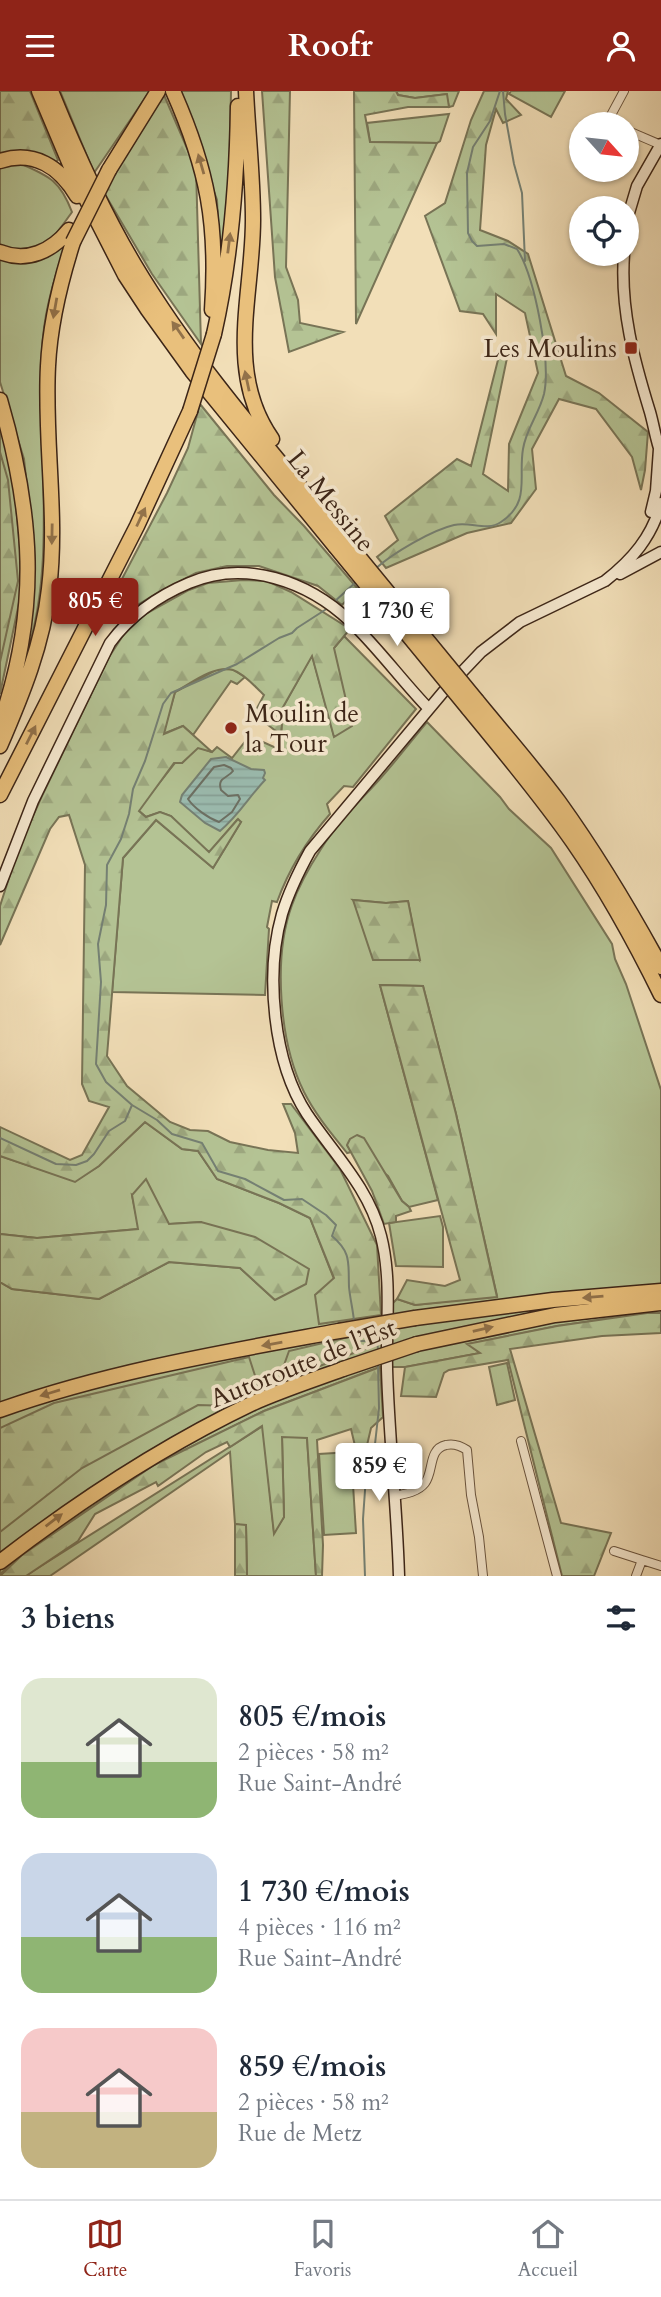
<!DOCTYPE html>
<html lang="fr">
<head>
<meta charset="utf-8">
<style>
	body { margin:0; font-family:Cardo,serif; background:#f2f2f3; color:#1f2937; height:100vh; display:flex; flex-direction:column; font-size:26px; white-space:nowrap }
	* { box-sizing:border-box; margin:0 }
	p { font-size:23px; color:#747a83 }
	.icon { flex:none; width:38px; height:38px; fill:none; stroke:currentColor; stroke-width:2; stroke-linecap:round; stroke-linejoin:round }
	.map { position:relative; height:1485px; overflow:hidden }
	.sheet { display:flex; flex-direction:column; background:#fff; flex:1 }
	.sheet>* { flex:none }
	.needle { width:46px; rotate:117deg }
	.fabs { position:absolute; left:569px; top:21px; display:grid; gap:14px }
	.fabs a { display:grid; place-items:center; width:70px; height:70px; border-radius:50%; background:#fff; box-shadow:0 2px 5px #0004; font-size:35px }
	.price { position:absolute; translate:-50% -60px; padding:0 16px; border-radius:7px; background:#fff; color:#222; font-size:23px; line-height:46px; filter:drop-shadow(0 2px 4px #0008) }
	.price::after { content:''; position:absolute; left:50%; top:42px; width:21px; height:16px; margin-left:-10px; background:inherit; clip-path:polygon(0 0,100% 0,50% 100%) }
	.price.selected { background:#8f2418; color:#fff }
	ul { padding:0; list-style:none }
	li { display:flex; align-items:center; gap:21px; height:175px; padding:0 21px }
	li span { display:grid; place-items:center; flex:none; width:196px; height:140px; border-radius:21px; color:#555 }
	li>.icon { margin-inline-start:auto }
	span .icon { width:84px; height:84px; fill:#fffc; stroke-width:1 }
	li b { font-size:30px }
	h2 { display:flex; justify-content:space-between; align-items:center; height:84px; padding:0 21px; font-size:30px }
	header { display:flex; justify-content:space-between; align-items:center; height:91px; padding:0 21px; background:#8f2418; color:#fff; font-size:32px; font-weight:800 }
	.tabs { display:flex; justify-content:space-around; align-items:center; height:98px; border-top:2px solid #e0e1e3; background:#fff; font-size:19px; color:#747a83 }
	.tabs a { display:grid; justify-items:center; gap:4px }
	.tabs .selected { color:#8f2418 }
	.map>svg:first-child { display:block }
</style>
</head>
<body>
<header><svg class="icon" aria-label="menu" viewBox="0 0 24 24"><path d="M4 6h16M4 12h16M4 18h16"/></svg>Roofr<svg class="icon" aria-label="person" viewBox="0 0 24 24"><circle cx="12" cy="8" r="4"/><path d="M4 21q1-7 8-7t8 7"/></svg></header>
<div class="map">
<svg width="661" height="1485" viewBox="0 0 661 1485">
	<defs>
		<pattern id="forest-firs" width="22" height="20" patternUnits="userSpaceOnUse" patternTransform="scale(1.75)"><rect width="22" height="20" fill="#b4c394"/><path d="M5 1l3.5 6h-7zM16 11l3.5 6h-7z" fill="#9ca77f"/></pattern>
		<pattern id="water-rules" width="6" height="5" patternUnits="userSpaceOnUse" patternTransform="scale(1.75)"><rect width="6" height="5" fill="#9bbcb0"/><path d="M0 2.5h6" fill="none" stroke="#86a197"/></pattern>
	</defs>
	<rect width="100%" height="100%" fill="#f2dfb8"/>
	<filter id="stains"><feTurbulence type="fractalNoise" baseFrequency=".00286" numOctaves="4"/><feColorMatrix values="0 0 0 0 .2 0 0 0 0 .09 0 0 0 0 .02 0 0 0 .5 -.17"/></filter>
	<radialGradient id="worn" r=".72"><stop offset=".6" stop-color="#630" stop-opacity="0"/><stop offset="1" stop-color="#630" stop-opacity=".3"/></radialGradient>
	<path fill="#b4c394" stroke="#787456" stroke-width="2" fill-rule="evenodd" d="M 60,0 L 150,0 L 94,82 Z
		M 179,0 L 231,0 C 230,59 229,117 220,176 L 217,109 Z
		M 396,0 L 459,0 L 453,15 L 449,16 L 446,3 L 415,7 L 398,4 Z
		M 511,0 L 565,0 L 551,26 L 509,3 Z
		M 449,23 L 440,50 L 437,52 L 370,51 L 367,32 Z
		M 19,72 C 49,85 60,89 72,121 C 60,138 46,161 22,161 C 15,161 7,158 0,156 L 0,76 Z
		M 67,148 C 57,180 46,212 43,246 C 41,262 42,278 42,294 C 40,388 56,489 21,579 L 35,468 L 24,368 L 0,291 L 0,167 Z
		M 0,336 L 13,381 L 23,493 L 0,603 Z
		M 344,545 L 416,618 L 353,696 L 344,695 L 327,713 L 330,723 C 307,749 289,778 277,811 L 272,810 L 267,836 L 269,838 L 265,904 L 112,901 L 123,767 L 156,729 L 213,777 L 241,731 L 237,729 L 209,762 L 171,725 L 160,721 L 146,726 L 138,719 L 175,672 L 182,672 L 198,656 L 212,661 L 217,656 L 232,667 L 247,648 L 259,656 L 263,651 L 276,657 L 281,644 L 283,616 L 312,564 L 334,645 L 334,557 Z
		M 232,578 L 245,586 L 237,593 L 231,590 L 193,644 L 183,635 L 163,643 L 175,601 L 216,579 Z
		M 427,631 L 500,706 L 509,718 L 551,757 L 612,853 L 615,868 L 626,893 L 661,999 L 661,1222 L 647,1222 L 557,1235 L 469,1253 L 480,1262 L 405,1276 L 380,1276 L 264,1320 L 154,1374 L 22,1464 L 0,1483 L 0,1191 L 12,1198 L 99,1208 L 169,1171 L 240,1177 L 275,1209 L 201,1131 L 169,1133 L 132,1104 L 139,1138 L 37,1147 L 0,1143 L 0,1065 L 75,1090 L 99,1075 L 145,1031 L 182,1058 L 198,1060 L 217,1088 L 279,1112 L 310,1127 L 334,1188 L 381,1224 L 397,1208 L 415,1214 L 497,1205 L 456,1023 L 423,895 L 380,894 L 438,1109 L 409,1116 L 402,1110 L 388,1085 L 347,1054 L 351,1061 L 347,1062 C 331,1042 315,1023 304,1001 C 279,951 273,866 292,814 C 299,794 310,775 321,758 C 337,732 359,711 379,689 C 396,670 411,650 427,631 ZM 353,809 L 386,812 L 408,810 L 419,869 Z
		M 440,1125 L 443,1136 L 443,1176 L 396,1175 L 389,1132 Z
		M 507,1272 L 515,1309 L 497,1314 L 489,1276 Z
		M 263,1335 L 274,1441 L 284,1426 L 282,1345 L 307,1346 L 316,1485 L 247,1485 L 246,1435 L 235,1433 L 230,1361 L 50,1485 L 25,1485 Z
		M 351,1361 L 356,1442 L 324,1444 L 319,1363 Z"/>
	<path fill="url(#forest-firs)" stroke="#787456" stroke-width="2" d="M 0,0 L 30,0 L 58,69 L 53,73 L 0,65 Z
		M 262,0 L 290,0 L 286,176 L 298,209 L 300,232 L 343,241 L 289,261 L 275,186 Z
		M 354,0 L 396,0 L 398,4 L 415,7 L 447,3 L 449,16 L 408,16 L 365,24 L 370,51 L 437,52 L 356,233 Z
		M 484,0 L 508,0 L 506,8 L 521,24 L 503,32 L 496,18 L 486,54 L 480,139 L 508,150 L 528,163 L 566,285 L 599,302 L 648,341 L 645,379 L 641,399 L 632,366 L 596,318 L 559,308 L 532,358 L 536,398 L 511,432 L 467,442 L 386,477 L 377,466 L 398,449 L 385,425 L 457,368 L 471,375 L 499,265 L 507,267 L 483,383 L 508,400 L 509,353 L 538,282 L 525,222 L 496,203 L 496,243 L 483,223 L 460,220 L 425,125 L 445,112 L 471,29 Z
		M 164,4 L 196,78 L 201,253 L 152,183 L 103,100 L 121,67 Z
		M 200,313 L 274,404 L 304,435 L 358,498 L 342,514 L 318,495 L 259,475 L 227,475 L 196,482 L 157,502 L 126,521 L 102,526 L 167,402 L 188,357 Z
		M 0,361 L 8,389 L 18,490 L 0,571 Z
		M 243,489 L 267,490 L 291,501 L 350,538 L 334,557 L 352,635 L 334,646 L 312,565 L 283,616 L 281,644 L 254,623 L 264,604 C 255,596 245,583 233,579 C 215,573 190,593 175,601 L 164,643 L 183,635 L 212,661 L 198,657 L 182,672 L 174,672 L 139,720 L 146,726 L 160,721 L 171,725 L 209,761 L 238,728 L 241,731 L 213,777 L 156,729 L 123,767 L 107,965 L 127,995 L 170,1031 L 190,1039 L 208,1040 L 230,1051 L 268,1059 L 298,1062 L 295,1042 L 283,1013 L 291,1013 L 340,1078 L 377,1154 L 381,1224 L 319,1233 L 315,1204 L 334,1187 L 310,1127 L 279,1112 L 217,1088 L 198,1060 L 182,1058 L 145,1031 L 99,1075 L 75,1091 L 0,1065 L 0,1036 L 70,1069 L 82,1064 L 109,1016 L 89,1010 L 82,993 L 85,774 L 69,724 L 59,726 L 50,738 L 0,854 L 0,815 L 19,756 L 42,705 L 109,566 L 124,543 L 144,524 L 189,499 L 208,492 Z
		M 353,809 L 386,812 L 408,810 L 420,869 L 373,869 Z
		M 380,894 L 423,895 L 456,1023 L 497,1206 L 415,1214 L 397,1208 L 407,1189 L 445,1195 L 460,1189 Z
		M 357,1044 L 364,1047 L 402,1110 L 409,1116 L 411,1120 L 396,1125 L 396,1131 L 384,1133 L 372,1100 L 347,1054 L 350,1048 Z
		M 146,1088 L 169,1133 L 201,1131 L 255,1146 L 309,1178 L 306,1193 L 275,1209 L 240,1177 L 169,1171 L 99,1208 L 12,1198 L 0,1191 L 0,1143 L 37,1147 L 138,1138 L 132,1104 Z
		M 647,1222 L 661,1222 L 661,1242 L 602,1245 L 510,1258 L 561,1432 L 611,1442 L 594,1485 L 562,1485 L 508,1269 L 449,1279 L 444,1282 L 436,1306 L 401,1305 L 405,1276 L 480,1262 L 467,1253 L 557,1235 Z
		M 374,1240 L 372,1255 L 278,1291 L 289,1260 Z
		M 249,1266 L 259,1297 L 232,1315 L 198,1314 L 82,1377 L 0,1441 L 0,1337 L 54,1312 Z
		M 380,1276 L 383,1326 L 371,1337 L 361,1380 L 351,1338 L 317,1349 L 323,1454 L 322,1485 L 316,1485 L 307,1347 L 282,1346 L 284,1426 L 274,1443 L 262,1335 L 230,1356 L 227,1351 L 206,1361 L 158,1395 L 156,1391 L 95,1423 L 78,1450 L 26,1485 L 0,1485 L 22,1464 L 154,1374 L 264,1320 Z
		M 235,1433 L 246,1434 L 247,1485 L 235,1485 Z"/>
	<path fill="url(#water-rules)" stroke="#758073" stroke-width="2" d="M 226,666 L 251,678 L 264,679 L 265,682 L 263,687 L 265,689 C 248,707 239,724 220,740 L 205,732 L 180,711 L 182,704 L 211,668 Z"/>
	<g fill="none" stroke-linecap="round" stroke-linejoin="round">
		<path stroke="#6c7064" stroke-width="2" d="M 224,674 L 231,677 L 233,680 C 227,688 217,686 221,699 L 228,705 L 238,704 L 240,708 L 232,721 L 219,731 C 208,727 194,717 188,708 L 214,676 Z"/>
		<path stroke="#758073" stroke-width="2" d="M 503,0 L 505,23 L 514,73 L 522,102 L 525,170
			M 375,478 C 393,462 432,439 454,434 C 471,430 486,441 501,431 C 531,411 518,387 523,358 C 526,338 539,323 544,303 C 551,271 535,186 517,158 L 504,153 L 477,155 L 472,150 L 468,142 L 467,82 L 473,56 L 490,30 L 500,0
			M 334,511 L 356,491
			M 132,1014 L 157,1029 L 172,1043 L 202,1052 L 218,1080 L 245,1088 L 284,1109 L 302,1108 L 326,1124 L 336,1134 L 332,1145 C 352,1162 348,1172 349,1196 C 350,1207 353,1219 354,1230
			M 0,1047 L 56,1073 L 76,1074 L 87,1070 L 94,1063 L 109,1040 L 125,1030 L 132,1014 L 106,991 L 96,973 L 101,891 L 98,853 L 106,814 L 107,774 L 121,748 L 129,723 L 133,698 L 145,670 L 163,613 L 171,602 L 237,573 L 279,547 L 292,542 L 297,537 L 328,517
			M 356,1243 L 356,1250 L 377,1250 L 378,1258
			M 365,1485 L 363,1428 L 366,1385 L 375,1353 L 379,1317 L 378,1274"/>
		<g stroke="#6a543f" stroke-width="10">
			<path id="street" d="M 615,33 L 610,26 L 624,0
				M 626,39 L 661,54
				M 521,1350 L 557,1485
				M 394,1405 C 405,1403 418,1401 425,1392 C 434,1380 428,1358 446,1354 C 454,1352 461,1355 467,1359 L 471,1404 L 479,1446 L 483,1485
				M 614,1460 L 642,1469 L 636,1485
				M 642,1469 L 661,1475"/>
		</g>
		<g stroke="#3c2517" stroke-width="13">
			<path id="secondary" d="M 626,132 L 637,95 L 661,53
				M 624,163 C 620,218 634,269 650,321 C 654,335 656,350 661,363
				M 651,421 L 656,400 L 659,358
				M 620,483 L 661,461
				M 0,795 L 33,710 L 110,552 C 130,525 158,505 189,492 C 245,468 308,490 351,531 C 379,558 402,590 429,618
				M 399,1485 C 397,1416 389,1347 387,1278 C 386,1234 392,1188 381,1145 C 369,1097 334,1063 307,1023 C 273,971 265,883 282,823 C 289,800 299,780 310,760 L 444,600 L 481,561 L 520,531 L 605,490 C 632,469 652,446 661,412"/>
		</g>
		<g stroke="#3c2517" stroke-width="17">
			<path id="highway" d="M 39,0 L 77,90 L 125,184 L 148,219 L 192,280 L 335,455
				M 51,0 C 75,59 101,118 134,173 C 193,272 270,359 344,448
				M 173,0 C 208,79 218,134 212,219
				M 246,0 C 248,43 253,86 253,129 C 253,204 225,281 272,348
				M 0,70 C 34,59 60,76 77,105
				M 109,79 L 158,0
				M 0,161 C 27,172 52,160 69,139
				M 214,243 C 231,168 237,92 238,15
				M 0,309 C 33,422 40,518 1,630
				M 477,610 C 504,643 533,676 559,711 C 597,764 630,819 661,876
				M 468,617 C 504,661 541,705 573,751 C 607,800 635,851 661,904
				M 0,655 C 22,604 43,553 49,498 C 58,424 44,350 48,275 C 50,232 60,192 73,151
				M 0,704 L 137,435 L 190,320
				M 415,1227 L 553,1209 L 661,1200
				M 417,1253 L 555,1224 L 661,1212
				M 0,1319 C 110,1280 225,1261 339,1240
				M 0,1471 C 79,1410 163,1355 253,1312 C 282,1299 313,1289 343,1278"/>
		</g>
		<use href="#street" stroke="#f7ead1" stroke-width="8"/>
		<use href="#secondary" stroke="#f7ead1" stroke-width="10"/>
		<use href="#highway" stroke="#e9c07c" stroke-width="14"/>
		<g stroke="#3c2517" stroke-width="17" stroke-linecap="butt">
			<path id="highway-bridge" d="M 73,151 L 109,79
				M 190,320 L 214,243
				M 344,448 L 477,610
				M 335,455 L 468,617
				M 339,1240 L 415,1227
				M 343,1278 L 417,1253"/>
		</g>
		<use href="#highway-bridge" stroke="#e9c07c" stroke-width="14"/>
	</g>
	<defs><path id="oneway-solid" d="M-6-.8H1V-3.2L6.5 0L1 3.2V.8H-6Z" transform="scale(1.75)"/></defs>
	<g fill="#92724a">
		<use href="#oneway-solid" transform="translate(201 73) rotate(-106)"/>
		<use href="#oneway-solid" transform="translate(229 152) rotate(-83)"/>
		<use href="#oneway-solid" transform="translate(55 217) rotate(100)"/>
		<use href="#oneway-solid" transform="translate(178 239) rotate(-125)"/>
		<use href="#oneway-solid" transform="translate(247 290) rotate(-102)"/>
		<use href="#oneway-solid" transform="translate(141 426) rotate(-65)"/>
		<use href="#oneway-solid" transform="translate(52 443) rotate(91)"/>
		<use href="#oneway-solid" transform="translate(31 644) rotate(-63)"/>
		<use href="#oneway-solid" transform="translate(593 1206) rotate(175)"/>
		<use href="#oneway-solid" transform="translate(483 1238) rotate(-13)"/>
		<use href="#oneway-solid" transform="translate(272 1253) rotate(170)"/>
		<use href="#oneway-solid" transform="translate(50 1302) rotate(163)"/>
		<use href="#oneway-solid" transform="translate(54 1429) rotate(-37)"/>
	</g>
	<g fill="#8f2418" stroke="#f7ead1" stroke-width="2.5">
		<rect x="624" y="250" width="14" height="14" rx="3.5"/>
		<circle cx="231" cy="637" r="7"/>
	</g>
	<g text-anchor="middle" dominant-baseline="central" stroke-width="7" stroke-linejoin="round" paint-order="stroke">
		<g font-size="26" fill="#3c2517" stroke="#f7ead1" text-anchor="end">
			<text x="617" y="257">Les Moulins</text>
			<text x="245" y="622" text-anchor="start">Moulin de<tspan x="245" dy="30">la Tour</tspan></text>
		</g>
		<g font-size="26" fill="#3c2517" stroke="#f7ead1">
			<text transform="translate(331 410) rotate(51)">La Messine</text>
			<text transform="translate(303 1272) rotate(-22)">Autoroute de l’Est</text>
		</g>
	</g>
	<rect width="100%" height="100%" filter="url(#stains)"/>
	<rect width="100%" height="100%" fill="url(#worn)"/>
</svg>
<div class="fabs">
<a><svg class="needle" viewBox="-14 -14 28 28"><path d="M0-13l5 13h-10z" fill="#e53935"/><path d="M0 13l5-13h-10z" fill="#747a83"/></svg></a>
<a><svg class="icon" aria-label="locate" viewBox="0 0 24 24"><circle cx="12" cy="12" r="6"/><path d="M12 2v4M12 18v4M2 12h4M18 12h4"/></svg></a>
</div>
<b class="price selected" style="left:95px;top:547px">805 €</b>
<b class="price" style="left:397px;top:557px">1 730 €</b>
<b class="price" style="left:379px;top:1412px">859 €</b>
</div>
<section class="sheet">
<h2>3 biens<svg class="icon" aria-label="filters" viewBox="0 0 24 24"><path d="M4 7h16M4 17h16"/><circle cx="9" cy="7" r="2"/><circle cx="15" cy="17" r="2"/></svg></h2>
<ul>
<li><span style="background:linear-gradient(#dfe7d0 60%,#8fb573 0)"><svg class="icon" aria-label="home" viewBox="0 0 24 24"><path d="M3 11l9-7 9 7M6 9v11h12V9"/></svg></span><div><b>805 €/mois</b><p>2 pièces · 58 m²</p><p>Rue Saint-André</p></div></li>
<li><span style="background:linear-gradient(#c9d6e8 60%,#8fb573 0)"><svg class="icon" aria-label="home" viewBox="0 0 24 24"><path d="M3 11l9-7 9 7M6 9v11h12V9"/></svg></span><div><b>1 730 €/mois</b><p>4 pièces · 116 m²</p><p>Rue Saint-André</p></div></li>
<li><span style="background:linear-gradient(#f6c9c9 60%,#c2b280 0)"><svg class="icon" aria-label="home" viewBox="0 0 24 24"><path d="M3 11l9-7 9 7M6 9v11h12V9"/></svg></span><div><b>859 €/mois</b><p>2 pièces · 58 m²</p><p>Rue de Metz</p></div></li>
</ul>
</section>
<nav class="tabs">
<a class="selected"><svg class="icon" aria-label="map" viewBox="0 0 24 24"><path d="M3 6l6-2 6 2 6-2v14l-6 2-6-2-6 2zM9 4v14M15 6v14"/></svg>Carte</a>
<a><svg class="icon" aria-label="saved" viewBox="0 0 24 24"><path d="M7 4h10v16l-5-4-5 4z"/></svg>Favoris</a>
<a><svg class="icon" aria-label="home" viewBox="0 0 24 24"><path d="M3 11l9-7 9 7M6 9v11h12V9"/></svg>Accueil</a>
</nav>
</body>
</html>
